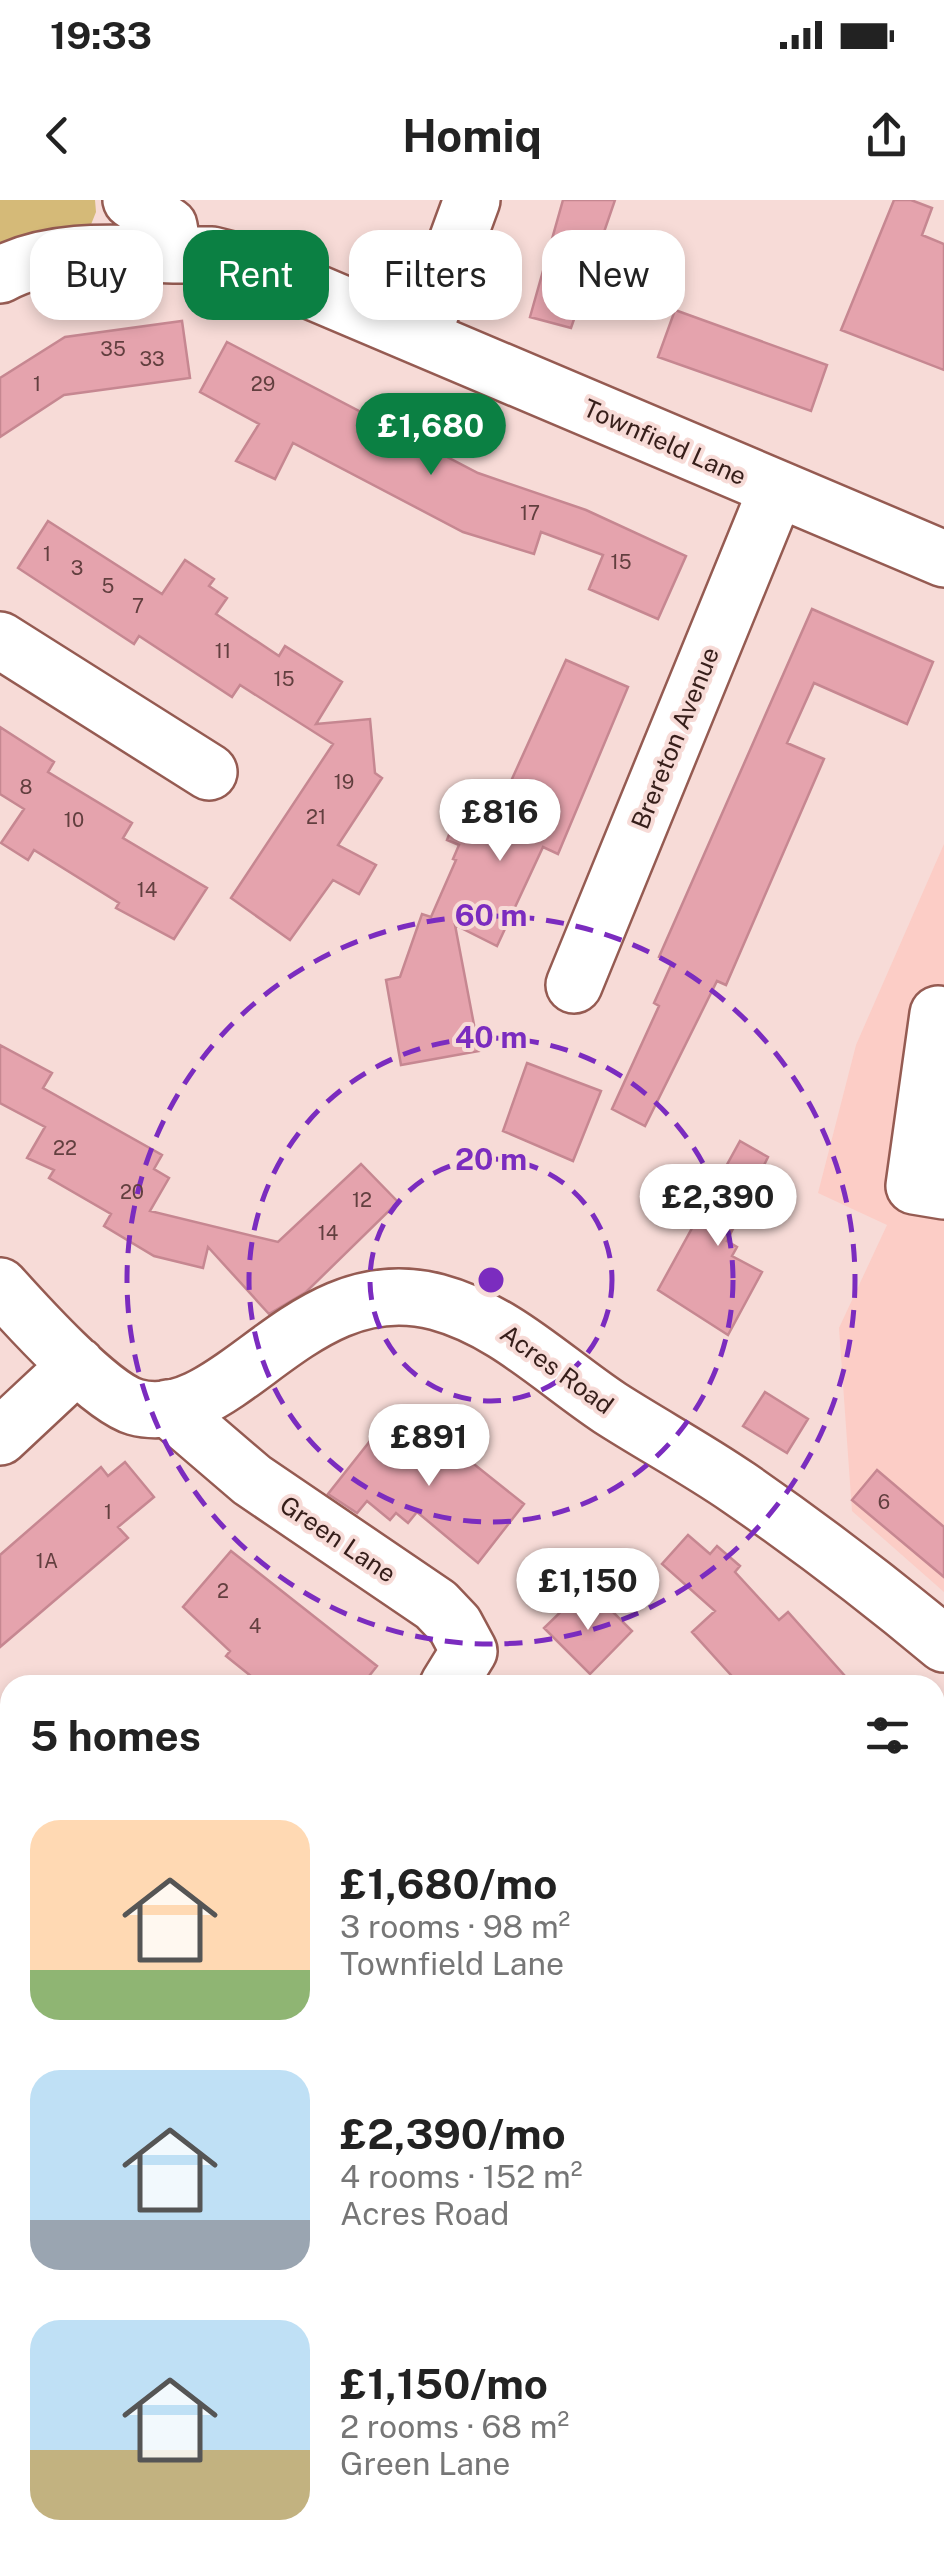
<!DOCTYPE html>
<html lang="en">
<head>
<meta charset="utf-8">
<style>
	body { margin:0; font-family:"Public Sans",sans-serif; background:#f2f2f2; color:#222; height:100vh; display:flex; flex-direction:column; font-size:38px; white-space:nowrap }
	* { box-sizing:border-box; margin:0 }
	p { font-size:32px; color:#767676 }
	.icon { flex:none; width:55px; height:55px; fill:none; stroke:currentColor; stroke-width:2; stroke-linecap:round; stroke-linejoin:round }
	.map { position:relative; flex:1; overflow:hidden }
	.side { position:absolute; left:0px; top:1475px; width:945px; height:892px; display:flex; flex-direction:column; background:#fff; border-radius:30px 30px 0 0; box-shadow:0 5px 15px #0003 }
	.side>* { flex:none }
	.top-card { position:absolute; left:30px; top:30px; width:885px; height:90px; display:flex; gap:20px }
	.price { position:absolute; translate:-50% -85px; padding:0 22px; border-radius:35px; background:#fff; color:#222; font-size:32px; line-height:65px; filter:drop-shadow(0 2px 5px #0008) }
	.price::after { content:''; position:absolute; left:50%; top:60px; width:30px; height:22px; margin-left:-15px; background:inherit; clip-path:polygon(0 0,100% 0,50% 100%) }
	.price.current { background:#0b8043; color:#fff }
	ul { padding:0; list-style:none }
	li { display:flex; align-items:center; gap:30px; height:250px; padding:0 30px }
	li span { display:grid; place-items:center; flex:none; width:280px; height:200px; border-radius:30px; color:#555 }
	li>.icon { margin-inline-start:auto }
	span .icon { width:120px; height:120px; fill:#fffc; stroke-width:1 }
	li b { font-size:42px }
	h2 { display:flex; justify-content:space-between; align-items:center; height:120px; padding:0 30px; font-size:42px }
	.tag { padding:0 35px; border-radius:30px; background:#fff; box-shadow:0 5px 15px #0003; font-size:35px; line-height:90px }
	.tag.current { background:#0b8043; color:#fff }
	.status { display:flex; justify-content:space-between; align-items:center; height:70px; padding:0 50px; background:#fff; direction:ltr }
	.status svg { height:28px; fill:currentColor }
	header { display:flex; justify-content:space-between; align-items:center; height:130px; padding:0 30px; background:#fff; font-size:45px; font-weight:700 }
	.map>svg:first-child { display:block }
</style>
</head>
<body>
<div class="status"><b>19:33</b><svg viewBox="0 0 49 12"><path d="M0 12V9h3v3zM5 12V6h3v6zM10 12V3h3v9zM15 12V0h3v12zM26 1h20v11H26zM47 4h2v5h-2z"/></svg></div>
<header><svg class="icon" aria-label="back" viewBox="0 0 24 24"><path d="M15 5l-7 7 7 7"/></svg>Homiq<svg class="icon" aria-label="share" viewBox="0 0 24 24"><path d="M12 15V3M7 8l5-5 5 5M5 13v7h14v-7"/></svg></header>
<div class="map">
<svg width="944" height="2366" viewBox="0 0 944 2366">
	<rect width="100%" height="100%" fill="#f7dbd7"/>
	<path fill="#fccdc6" d="M 944,644 L 944,1392 L 852,1311 L 839,1128 L 887,1025 L 818,993 L 856,845 Z
		M 944,1526 L 944,1655 L 935,1650 L 935,1533 Z"/>
	<path fill="#d5ba78" d="M 0,0 L 95,0 L 96,12 L 90,27 L 0,51 Z
		M 10,1790 L 10,1917 L 0,1926 L 0,1800 Z
		M 935,1956 L 944,1957 L 944,2145 L 935,2135 Z
		M 935,2153 L 944,2163 L 944,2366 L 904,2366 L 900,2358 L 935,2358 Z"/>
	<path fill="#e5a3ad" stroke="#c68791" stroke-width="2.5" d="M 563,0 L 615,0 L 571,128 L 530,117 Z
		M 894,0 L 911,0 L 932,8 L 922,35 L 944,44 L 944,170 L 841,130 Z
		M 675,110 L 827,165 L 811,211 L 658,157 Z
		M 182,121 L 190,178 L 64,195 L 0,237 L 0,178 L 65,137 Z
		M 227,142 L 478,273 L 586,310 L 686,356 L 658,419 L 589,389 L 603,355 L 541,332 L 534,354 L 463,332 L 293,243 L 275,279 L 236,261 L 259,224 L 200,192 Z
		M 48,321 L 162,394 L 185,360 L 214,379 L 209,386 L 227,398 L 216,414 L 279,456 L 285,446 L 342,482 L 316,524 L 370,519 L 375,573 L 382,578 L 338,645 L 376,665 L 359,694 L 333,680 L 290,740 L 231,698 L 333,544 L 240,485 L 232,497 L 139,436 L 134,444 L 18,368 Z
		M 812,409 L 933,462 L 907,524 L 814,483 L 787,543 L 824,559 L 726,785 L 717,781 L 645,926 L 612,909 L 659,806 L 654,803 L 672,763 L 659,757 Z
		M 566,460 L 628,487 L 558,654 L 543,647 L 497,746 L 455,725 L 479,851 L 401,865 L 386,780 L 400,777 L 422,714 L 431,717 L 456,660 L 453,659 L 459,645 L 447,640 L 458,611 L 492,623 Z
		M 0,527 L 54,562 L 48,572 L 132,623 L 123,638 L 207,688 L 174,739 L 116,708 L 119,703 L 34,650 L 28,660 L 1,643 L 24,609 L 0,594 Z
		M 0,845 L 52,873 L 43,888 L 162,955 L 154,969 L 169,978 L 150,1011 L 278,1042 L 361,964 L 398,1002 L 306,1092 L 269,1114 L 208,1047 L 203,1068 L 154,1056 L 104,1026 L 111,1014 L 49,978 L 54,970 L 27,958 L 45,927 L 0,903 Z
		M 527,863 L 601,891 L 573,961 L 503,931 Z
		M 740,941 L 768,957 L 727,1041 L 737,1047 L 732,1056 L 762,1072 L 728,1135 L 658,1090 Z
		M 765,1192 L 808,1219 L 787,1253 L 743,1226 Z
		M 403,1218 L 435,1244 L 440,1237 L 524,1304 L 478,1363 L 417,1312 L 408,1323 L 396,1313 L 390,1320 L 367,1301 L 357,1313 L 328,1294 L 370,1241 L 379,1248 Z
		M 125,1262 L 154,1297 L 118,1327 L 128,1338 L 0,1447 L 0,1355 L 101,1267 L 108,1276 Z
		M 877,1270 L 944,1327 L 944,1377 L 852,1300 Z
		M 688,1335 L 710,1354 L 717,1346 L 740,1366 L 735,1372 L 779,1420 L 788,1412 L 853,1485 L 740,1485 L 692,1432 L 715,1411 L 662,1364 Z
		M 231,1351 L 377,1466 L 362,1485 L 262,1485 L 226,1456 L 230,1451 L 183,1407 Z
		M 576,1397 L 591,1412 L 602,1401 L 632,1431 L 590,1474 L 544,1428 Z"/>
	<g fill="none" stroke-linecap="round" stroke-linejoin="round">
		<g stroke="#955b52" stroke-width="60">
			<path id="minor" d="M 131,0 L 169,26 L 174,55 L 212,55 L 248,64 L 944,359
				M 0,75 C 52,47 117,53 174,55
				M 422,136 L 472,0
				M 0,440 L 209,572
				M 574,785 L 776,291
				M 938,814 L 914,986 L 944,991
				M 0,1086 C 26,1115 100,1197 135,1207 C 230,1233 300,1066 437,1102 C 504,1120 553,1170 610,1208 C 652,1235 697,1259 739,1288 C 810,1337 878,1389 944,1444
				M 168,1208 L 252,1280 L 436,1405 L 455,1425 L 469,1451 L 448,1485
				M 0,1237 L 77,1165
				M 0,1777 L 10,1767
				M 935,1871 L 944,1869
				M 935,1936 L 944,1936
				M 0,1985 L 10,1974
				M 0,2304 L 10,2293
				M 890,2358 L 892,2364
				M 298,2366 L 306,2358"/>
		</g>
		<use href="#minor" stroke="#fff" stroke-width="55"/>
	</g>
	<g fill="none" stroke="#7b2cbf" stroke-width="5" stroke-dasharray="18 12">
		<circle cx="491" cy="1080" r="121"/>
		<circle cx="491" cy="1080" r="242"/>
		<circle cx="491" cy="1080" r="364"/>
	</g>
	<g text-anchor="middle" dominant-baseline="central" stroke-width="8" stroke-linejoin="round" paint-order="stroke">
		<g font-size="20" fill="#623f3f">
			<text x="113" y="149">35</text>
			<text x="152" y="159">33</text>
			<text x="37" y="184">1</text>
			<text x="263" y="184">29</text>
			<text x="530" y="313">17</text>
			<text x="47" y="354">1</text>
			<text x="621" y="362">15</text>
			<text x="77" y="368">3</text>
			<text x="108" y="386">5</text>
			<text x="138" y="406">7</text>
			<text x="223" y="451">11</text>
			<text x="284" y="479">15</text>
			<text x="344" y="582">19</text>
			<text x="26" y="587">8</text>
			<text x="316" y="617">21</text>
			<text x="74" y="620">10</text>
			<text x="147" y="690">14</text>
			<text x="65" y="948">22</text>
			<text x="132" y="992">20</text>
			<text x="362" y="1000">12</text>
			<text x="328" y="1033">14</text>
			<text x="884" y="1302">6</text>
			<text x="108" y="1312">1</text>
			<text x="47" y="1361">1A</text>
			<text x="223" y="1391">2</text>
			<text x="255" y="1426">4</text>
		</g>
		<g font-size="25" fill="#361e1a" stroke="#f7dbd7">
			<text transform="translate(665 242) rotate(24)">Townfield Lane</text>
			<text transform="translate(675 538) rotate(-68)">Brereton Avenue</text>
			<text transform="translate(557 1169) rotate(36)">Acres Road</text>
			<text transform="translate(338 1339) rotate(34)">Green Lane</text>
		</g>
	</g>
	<circle cx="491" cy="1080" r="15" fill="#7b2cbf" stroke="#f7dbd7" stroke-width="5"/>
	<g font-size="30" text-anchor="middle" font-weight="bold" fill="#7b2cbf" stroke="#f7dbd7" stroke-width="8" stroke-linejoin="round" paint-order="stroke">
		<text x="491" y="726">60 m</text>
		<text x="491" y="848">40 m</text>
		<text x="491" y="970">20 m</text>
	</g>
</svg>
<b class="price current" style="left:431px;top:278px">£1,680</b>
<b class="price" style="left:500px;top:664px">£816</b>
<b class="price" style="left:718px;top:1049px">£2,390</b>
<b class="price" style="left:429px;top:1289px">£891</b>
<b class="price" style="left:588px;top:1433px">£1,150</b>
<div class="top-card">
<a class="tag">Buy</a>
<a class="tag current">Rent</a>
<a class="tag">Filters</a>
<a class="tag">New</a>
</div>
<section class="side">
<h2>5 homes<svg class="icon" aria-label="filters" viewBox="0 0 24 24"><path d="M4 7h16M4 17h16"/><circle cx="9" cy="7" r="2"/><circle cx="15" cy="17" r="2"/></svg></h2>
<ul>
<li><span style="background:linear-gradient(#ffd9b3 75%,#8fb573 0)"><svg class="icon" aria-label="home" viewBox="0 0 24 24"><path d="M3 11l9-7 9 7M6 9v11h12V9"/></svg></span><div><b>£1,680/mo</b><p>3 rooms · 98 m²</p><p>Townfield Lane</p></div></li>
<li><span style="background:linear-gradient(#bfe0f5 75%,#9aa5b1 0)"><svg class="icon" aria-label="home" viewBox="0 0 24 24"><path d="M3 11l9-7 9 7M6 9v11h12V9"/></svg></span><div><b>£2,390/mo</b><p>4 rooms · 152 m²</p><p>Acres Road</p></div></li>
<li><span style="background:linear-gradient(#bfe0f5 65%,#c2b280 0)"><svg class="icon" aria-label="home" viewBox="0 0 24 24"><path d="M3 11l9-7 9 7M6 9v11h12V9"/></svg></span><div><b>£1,150/mo</b><p>2 rooms · 68 m²</p><p>Green Lane</p></div></li>
</ul>
</section>
</div>
</body>
</html>
